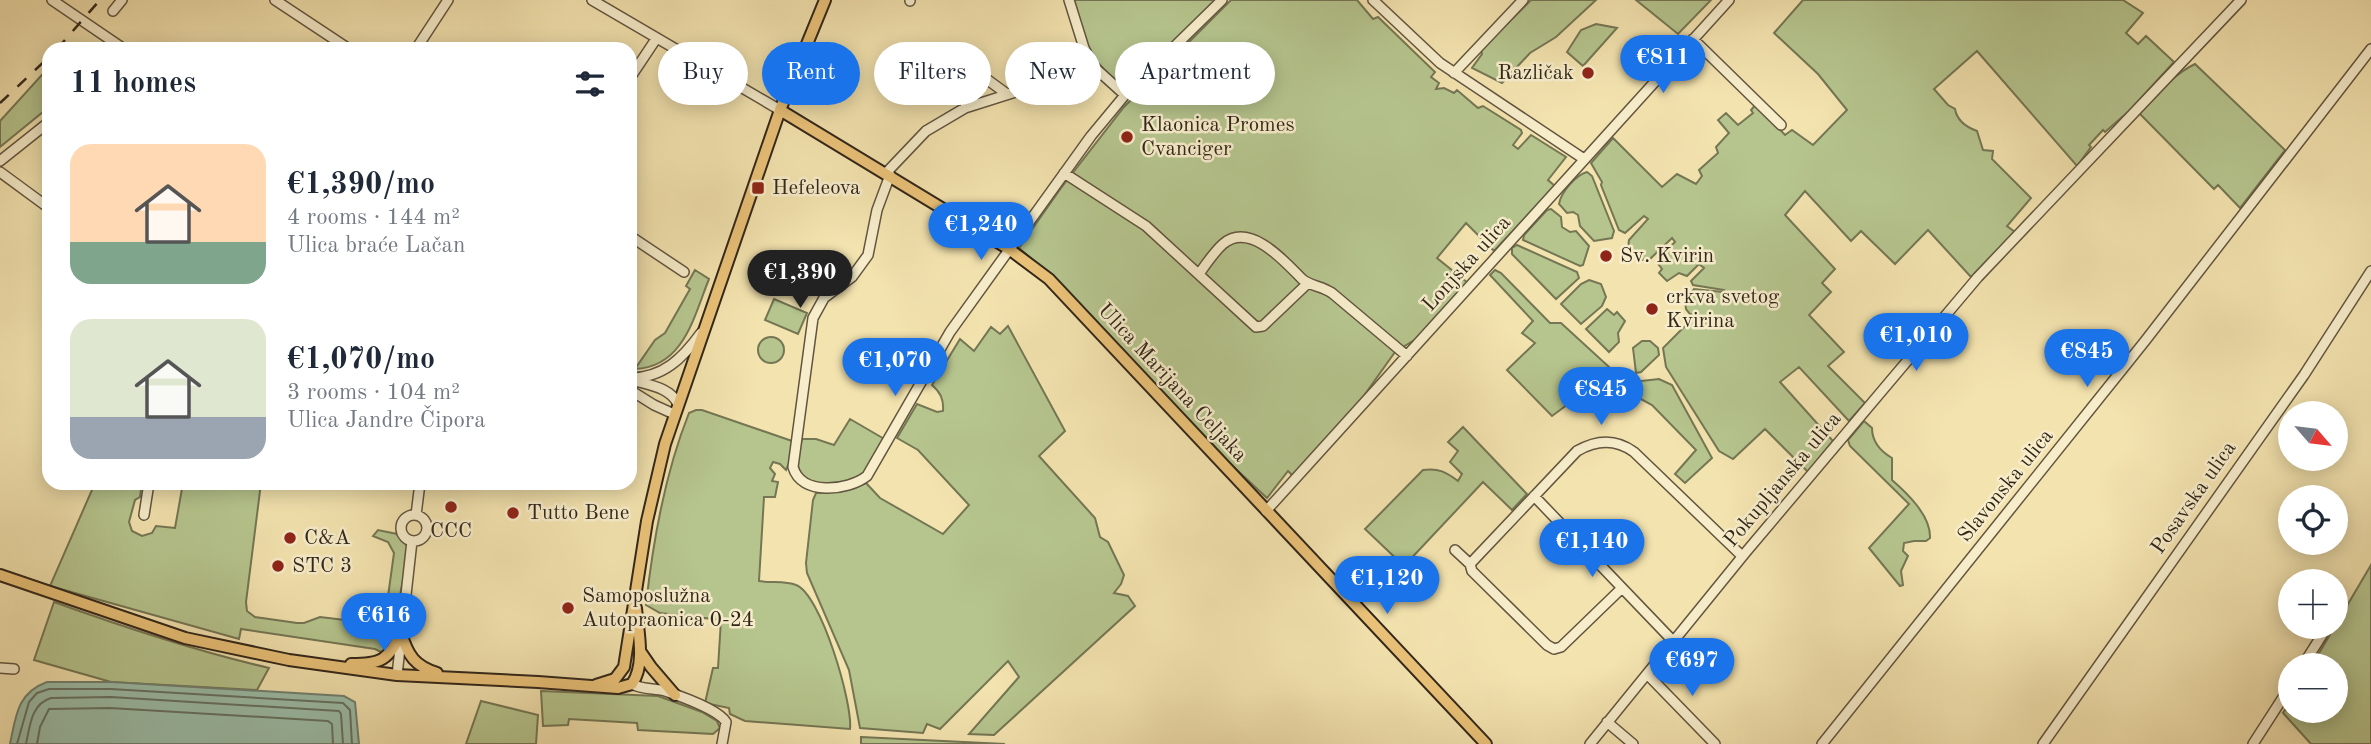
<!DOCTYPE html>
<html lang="en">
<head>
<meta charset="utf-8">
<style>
	body { margin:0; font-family:"Old Standard TT",serif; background:#f6f6f7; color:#1f2937; height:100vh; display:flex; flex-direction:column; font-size:26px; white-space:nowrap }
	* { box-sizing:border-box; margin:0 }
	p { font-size:23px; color:#747a83 }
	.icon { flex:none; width:38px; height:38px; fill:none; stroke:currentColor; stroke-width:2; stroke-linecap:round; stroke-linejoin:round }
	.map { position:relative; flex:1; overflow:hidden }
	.side { position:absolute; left:42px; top:42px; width:595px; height:448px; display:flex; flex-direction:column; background:#fff; border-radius:21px; box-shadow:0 4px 18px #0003 }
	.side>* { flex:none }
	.banner { position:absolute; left:658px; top:42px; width:665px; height:63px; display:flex; gap:14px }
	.needle { width:46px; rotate:118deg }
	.controls { position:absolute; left:2278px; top:401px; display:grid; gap:14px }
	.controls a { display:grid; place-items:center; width:70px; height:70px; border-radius:50%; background:#fff; box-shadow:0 4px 18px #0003; font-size:35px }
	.price { position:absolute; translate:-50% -60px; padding:0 16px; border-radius:24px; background:#1a73e8; color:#fff; font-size:23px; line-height:46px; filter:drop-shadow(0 2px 4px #0008) }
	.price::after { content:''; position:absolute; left:50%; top:42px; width:21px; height:16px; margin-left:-10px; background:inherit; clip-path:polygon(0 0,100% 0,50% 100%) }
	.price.selected { background:#222; color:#fff }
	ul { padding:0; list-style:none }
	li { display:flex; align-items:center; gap:21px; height:175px; padding:0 28px }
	li span { display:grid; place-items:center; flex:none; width:196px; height:140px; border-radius:21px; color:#555 }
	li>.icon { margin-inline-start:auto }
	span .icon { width:84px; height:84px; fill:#fffc; stroke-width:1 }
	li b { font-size:30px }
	h2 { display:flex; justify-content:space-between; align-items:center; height:84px; padding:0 28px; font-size:30px }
	.pill { padding:0 24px; border-radius:32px; background:#fff; box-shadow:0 4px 18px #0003; font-size:24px; line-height:63px }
	.pill.selected { background:#1a73e8; color:#fff }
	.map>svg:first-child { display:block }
</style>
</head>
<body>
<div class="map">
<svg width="2371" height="744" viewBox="0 0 2371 744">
	<rect width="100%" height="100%" fill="#f3e3af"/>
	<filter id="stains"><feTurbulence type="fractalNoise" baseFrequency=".00286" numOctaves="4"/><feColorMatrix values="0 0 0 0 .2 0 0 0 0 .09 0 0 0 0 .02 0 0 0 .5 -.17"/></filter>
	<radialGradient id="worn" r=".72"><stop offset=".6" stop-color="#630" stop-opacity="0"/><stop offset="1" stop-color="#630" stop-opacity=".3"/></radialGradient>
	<path fill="#b6c58e" stroke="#747654" stroke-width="2" d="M 1074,0 L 1217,0 L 1127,89 L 1124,89 C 1105,72 1090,57 1082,32 C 1079,21 1078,11 1074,0 Z
		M 1231,0 L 1357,0 L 1373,19 L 1378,17 L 1435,72 L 1431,77 L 1439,83 L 1436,89 L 1444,88 L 1454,93 L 1457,90 L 1478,108 L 1483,106 L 1521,130 L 1522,133 L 1513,145 L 1518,149 L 1531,135 L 1566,157 L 1548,180 L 1555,186 L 1494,251 L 1466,223 L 1437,258 L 1468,283 L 1416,339 L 1395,352 L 1358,404 L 1293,476 L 1288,471 L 1267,498 L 1223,457 L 1063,286 L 1019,248 L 1061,188 L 1124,107 Z
		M 1531,0 L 1596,0 L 1556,37 L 1530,53 L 1502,83 L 1472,68 L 1482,54 L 1481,50 Z
		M 1636,0 L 1711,0 L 1678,34 Z
		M 1803,0 L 2123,0 L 2143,13 L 2126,33 L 2138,44 L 2146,36 L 2174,62 L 2129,111 L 2105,132 L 2103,130 L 2089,145 L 2091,147 L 2077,166 L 1977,51 L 1934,89 L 1948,105 L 1955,109 C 1957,121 1966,127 1977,131 L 1983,150 L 1993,151 L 1992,159 L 2031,198 L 2007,226 L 2015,232 L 1971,277 L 1928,230 L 1895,264 L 1861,231 L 1851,241 L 1805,191 L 1785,215 L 1835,269 L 1822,283 L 1831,292 L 1809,315 L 1844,352 L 1828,366 L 1865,403 L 1849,421 L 1799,367 L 1780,382 L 1833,441 L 1808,472 L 1765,429 L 1733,459 L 1719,451 L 1666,367 L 1663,348 L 1692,319 L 1695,320 L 1699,316 L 1690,314 L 1686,309 L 1685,301 L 1694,289 L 1723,292 L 1724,290 L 1693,285 L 1691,281 L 1704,268 L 1699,264 L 1687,276 L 1679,273 L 1667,281 L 1659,273 L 1662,269 L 1656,261 L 1675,242 L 1672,238 L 1650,259 L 1641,260 C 1632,256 1627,251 1629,240 L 1648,219 L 1644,216 L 1625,233 L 1619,230 L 1601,185 L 1602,182 L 1591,163 L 1613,138 L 1662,187 L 1677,174 L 1696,184 L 1702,176 L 1699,170 L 1718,153 L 1716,147 L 1729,133 L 1718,120 L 1726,113 L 1738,125 L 1753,113 L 1751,110 L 1756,104 L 1785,135 L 1792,130 L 1813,145 L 1847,110 L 1818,74 L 1774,33 Z
		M 1596,24 L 1617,28 L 1583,66 L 1567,52 L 1581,30 Z
		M 2195,64 L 2285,150 L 2240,208 L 2218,185 L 2214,189 L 2139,113 C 2156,95 2172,75 2195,64 Z
		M 49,67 L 49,107 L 0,147 L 0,121 Z
		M 1587,172 L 1592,176 L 1614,231 L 1612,238 L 1594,241 L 1580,226 L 1578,215 L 1573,212 L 1567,213 L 1559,204 C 1561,192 1576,175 1587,172 Z
		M 1551,209 L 1561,217 L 1562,227 L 1570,232 L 1576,231 L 1589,246 L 1583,265 L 1580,266 L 1523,240 L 1524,235 L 1547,210 Z
		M 1517,245 L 1577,272 L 1579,278 L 1556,299 L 1512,254 L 1512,248 Z
		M 695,270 L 709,279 C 694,316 684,367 635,369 L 655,340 L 665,333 L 690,289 L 686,286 Z
		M 1495,270 L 1501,273 L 1550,323 L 1561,323 L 1621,378 L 1632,382 L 1659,379 L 1672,385 L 1712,458 L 1685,483 L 1675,474 L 1696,450 L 1652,405 L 1630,393 L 1587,396 L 1571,402 L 1552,416 L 1507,370 L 1535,343 L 1522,333 L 1533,321 L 1490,275 Z
		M 1589,280 L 1601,284 L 1606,297 L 1602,306 L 1581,324 L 1561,304 L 1581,284 Z
		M 774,299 L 807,313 L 798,334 L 765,320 Z
		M 1607,309 L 1614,315 L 1617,312 L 1625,321 L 1618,333 L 1619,342 L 1609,352 L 1586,329 Z
		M 1008,326 L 1065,431 L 1039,456 L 1095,518 L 1100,537 L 1108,542 L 1124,575 L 1121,584 L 1114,593 L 1128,596 L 1135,606 L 994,735 L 969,734 L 1019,677 L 1008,661 L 940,729 L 927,724 L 923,733 L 860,728 L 849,670 L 807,573 L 806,563 L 813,500 L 816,493 L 844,491 L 866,483 L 880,498 L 943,534 L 969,505 L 918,450 L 897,438 L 917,404 L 937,412 L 943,411 C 944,399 940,392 932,385 L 960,339 L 974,351 L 991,327 L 1000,334 Z
		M758 350a13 13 0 1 1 26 0a13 13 0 1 1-26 0Z
		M 1642,341 L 1650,341 L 1658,348 L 1659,355 L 1641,372 L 1636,373 L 1633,348 Z
		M 696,410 L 702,410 L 792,441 L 790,461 L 786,470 L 780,464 L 773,462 L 770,468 L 775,474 L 772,481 L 778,482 L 775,497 L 764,497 L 759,581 C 770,583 786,581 796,585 C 821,594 853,704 850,729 L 745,721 L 730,714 L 729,708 L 705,703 L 713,668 L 718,668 L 721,620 L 660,613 L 646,605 C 653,540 665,473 689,413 Z
		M 850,419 L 886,440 C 879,450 871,469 861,477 C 846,488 804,490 798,466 C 796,458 800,448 802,439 L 816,439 L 834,445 Z
		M 1864,421 L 1872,428 C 1872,442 1880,451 1892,458 L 1892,480 C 1908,494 1931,516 1930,538 L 1926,541 L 1914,541 L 1904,543 L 1903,551 L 1908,556 L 1901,571 L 1903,585 L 1900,586 L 1869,548 L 1909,504 L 1850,446 L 1848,440 Z
		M 1463,427 L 1527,494 L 1512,510 L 1483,482 L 1404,566 L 1365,529 L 1423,470 C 1439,468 1446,472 1458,481 L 1462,474 L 1450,462 L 1458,451 L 1448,442 Z
		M 95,483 L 134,483 L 134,487 L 141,489 L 140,497 L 135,500 L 129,522 L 132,531 L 142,536 L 152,533 L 156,526 L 175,528 L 183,483 L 261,483 L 246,602 L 247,611 L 255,617 L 297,623 L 304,623 L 320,617 L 370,623 L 379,620 L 386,611 L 394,553 L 388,542 L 373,536 L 378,530 L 397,534 L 408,547 L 407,560 L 391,641 L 383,653 L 375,649 L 241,629 L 239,639 L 50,586 Z
		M 2371,565 L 2371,744 L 2311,744 L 2283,713 L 2291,701 L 2291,710 L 2336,710 L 2336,665 L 2312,665 Z
		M 54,602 C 126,628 196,651 269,668 L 257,690 L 111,682 L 34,660 Z
		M 541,691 L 658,696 L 702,712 L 717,721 L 720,728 L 713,734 L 638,730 L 637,723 L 569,719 L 568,725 L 543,726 Z
		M 481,701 L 538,715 L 536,744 L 466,744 Z
		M 861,737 L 1005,744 L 861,744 Z"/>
	<path fill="#9bbea9" stroke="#718170" stroke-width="2" d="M 47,682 L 111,682 L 344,696 L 355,702 L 359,744 L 10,744 C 16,716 17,693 47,682 Z"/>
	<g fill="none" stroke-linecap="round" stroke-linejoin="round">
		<path stroke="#667262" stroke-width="2" d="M 17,744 L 29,702 L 37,693 L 49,689 L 111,689 L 343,703 L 350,710 L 352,744
			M 26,744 C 30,726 31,704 51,698 L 111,697 L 339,711 L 341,714 L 343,744
			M 37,744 L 40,727 L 49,709 L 110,708 L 328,721 L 332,724 L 333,744"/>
		<g stroke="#62553f" stroke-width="12">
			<path id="minor" d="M 52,0 L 124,49
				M 275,0 L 349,49
				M 592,0 L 780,110
				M 1069,0 L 1084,48 L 1094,67 L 1125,95
				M 1373,0 L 1440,63 L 1584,159
				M 910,1 L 910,0
				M 113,11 L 122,0
				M 1693,39 L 1781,125
				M 416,49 L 448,0
				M 965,51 L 970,67 L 1007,94
				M 1454,73 L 1523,0
				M 1062,75 L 1077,60 L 1084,48
				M 630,78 L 656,39
				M 965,108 L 970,67
				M 0,161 L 49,122
				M 0,172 L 49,208
				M 886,173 L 926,131 L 965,108 L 1047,82 L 1062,75 L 1101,75
				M 1064,173 L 1146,226 L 1256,327 L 1263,326 L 1308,283
				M 890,175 L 877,210 L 868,255 L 852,277 L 824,298 L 813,318 L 793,467 C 801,496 848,491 867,476 L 950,332 L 1091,136 L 1125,95 L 1222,0
				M 630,236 L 684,272
				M 1199,274 C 1206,264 1214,252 1223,244 C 1250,221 1285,262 1302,279 C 1310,286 1322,286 1332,293 L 1407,356
				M 630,378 C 663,378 683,358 701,333
				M 632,380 C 648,385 670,387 678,404
				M 630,390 L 654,405 L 674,414
				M 48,427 L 49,424
				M 1534,496 L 1673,641
				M 1266,511 L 1729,0
				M401 528a13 13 0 1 1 26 0a13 13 0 1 1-26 0Z
				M 144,515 L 149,483
				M 416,515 L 420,483
				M 1455,550 L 1470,564 L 1472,571 L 1547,645 L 1554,649 L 1561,647 L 1622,588
				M 1470,564 L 1577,451 C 1596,440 1615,438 1634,452 L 1742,556
				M 2303,665 L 2322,635
				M 0,668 L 14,669
				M 1647,674 L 1715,744
				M 397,675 L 412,541
				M 632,684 C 643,690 654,688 665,691 C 680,696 719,710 726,722 L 722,744
				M 1607,722 L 1633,744
				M 1590,744 L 1746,552 L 1978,277 L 2241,0
				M 1822,744 L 2145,341 L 2371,49
				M 2043,744 L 2304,375 L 2371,271
				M 2253,744 L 2291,685"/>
		</g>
		<g stroke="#31261a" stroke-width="14">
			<path id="major" d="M 780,110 L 1009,249 L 1049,279 L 1486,744
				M 0,575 L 185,638 L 289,660 L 397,675 L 538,682 L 618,688 L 632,684
				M 401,633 C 408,656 415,666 437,673
				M 640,651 L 651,667 L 675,695
				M 351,664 C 382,664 388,660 401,633
				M 632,684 C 646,664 638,631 636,608
				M 596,685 L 615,679 L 624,667 L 647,521 L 665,444 L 780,110 L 825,0"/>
		</g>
		<use href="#minor" stroke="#f7edcb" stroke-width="9"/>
		<use href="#major" stroke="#eac278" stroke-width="10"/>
		<path stroke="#31261a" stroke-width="2.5" stroke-dasharray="12 12" stroke-linecap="butt" d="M 57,49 L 100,0
			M 0,103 L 49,57"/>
	</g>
	<g fill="#8f2418" stroke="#f7edcb" stroke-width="2.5">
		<circle cx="1588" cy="73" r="7"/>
		<circle cx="1127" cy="137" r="7"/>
		<rect x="751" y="181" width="14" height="14" rx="3.5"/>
		<circle cx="1606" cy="256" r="7"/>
		<circle cx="1652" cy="309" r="7"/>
		<circle cx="451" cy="507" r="7"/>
		<circle cx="513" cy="513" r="7"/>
		<circle cx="290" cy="538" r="7"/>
		<circle cx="278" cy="566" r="7"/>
		<circle cx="568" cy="608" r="7"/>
	</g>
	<g text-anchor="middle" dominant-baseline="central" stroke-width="5" stroke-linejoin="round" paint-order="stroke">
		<g font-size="21" fill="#31261a" stroke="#f7edcb" text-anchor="start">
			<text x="1574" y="73" text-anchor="end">Različak</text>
			<text x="1141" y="125">Klaonica Promes<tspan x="1141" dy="24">Cvanciger</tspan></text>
			<text x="772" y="188">Hefeleova</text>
			<text x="1620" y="256">Sv. Kvirin</text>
			<text x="1666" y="297">crkva svetog<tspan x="1666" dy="24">Kvirina</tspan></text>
			<text x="527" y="513">Tutto Bene</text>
			<text x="451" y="531" text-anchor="middle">CCC</text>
			<text x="304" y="538">C&amp;A</text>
			<text x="292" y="566">STC 3</text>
			<text x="582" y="596">Samoposlužna<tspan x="582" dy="24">Autopraonica 0-24</tspan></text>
		</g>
		<g font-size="21" fill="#31261a" stroke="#f7edcb">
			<text transform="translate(1467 264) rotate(-48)">Lonjska ulica</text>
			<text transform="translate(1172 383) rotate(47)">Ulica Marijana Celjaka</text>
			<text transform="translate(1783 480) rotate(-50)">Pokupljanska ulica</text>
			<text transform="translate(2006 486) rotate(-51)">Slavonska ulica</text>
			<text transform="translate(2194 498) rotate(-55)">Posavska ulica</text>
		</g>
	</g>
	<rect width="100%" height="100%" filter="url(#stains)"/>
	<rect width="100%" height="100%" fill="url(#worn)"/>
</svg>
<div class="controls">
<a><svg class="needle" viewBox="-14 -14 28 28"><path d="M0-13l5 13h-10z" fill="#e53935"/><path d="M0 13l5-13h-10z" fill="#747a83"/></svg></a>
<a><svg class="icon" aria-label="locate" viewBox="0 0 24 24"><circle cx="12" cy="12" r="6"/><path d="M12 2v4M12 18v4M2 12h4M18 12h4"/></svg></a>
<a>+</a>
<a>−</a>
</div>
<b class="price" style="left:1663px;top:95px">€811</b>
<b class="price" style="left:981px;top:262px">€1,240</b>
<b class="price selected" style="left:800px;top:310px">€1,390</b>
<b class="price" style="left:1916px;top:373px">€1,010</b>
<b class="price" style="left:2087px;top:389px">€845</b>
<b class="price" style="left:895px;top:398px">€1,070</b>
<b class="price" style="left:1601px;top:427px">€845</b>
<b class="price" style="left:1592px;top:579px">€1,140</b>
<b class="price" style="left:1387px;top:616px">€1,120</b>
<b class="price" style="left:384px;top:653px">€616</b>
<b class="price" style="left:1692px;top:698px">€697</b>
<div class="banner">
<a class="pill">Buy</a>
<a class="pill selected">Rent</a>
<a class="pill">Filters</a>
<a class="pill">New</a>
<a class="pill">Apartment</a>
</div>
<section class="side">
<h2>11 homes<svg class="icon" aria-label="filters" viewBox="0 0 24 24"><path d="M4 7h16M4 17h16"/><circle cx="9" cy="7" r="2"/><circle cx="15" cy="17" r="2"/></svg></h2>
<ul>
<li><span style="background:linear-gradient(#ffd9b3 70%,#7fa58c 0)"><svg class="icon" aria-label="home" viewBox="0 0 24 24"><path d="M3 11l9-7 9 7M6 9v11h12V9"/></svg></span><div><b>€1,390/mo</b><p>4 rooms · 144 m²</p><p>Ulica braće Lačan</p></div></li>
<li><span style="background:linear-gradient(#dfe7d0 70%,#9aa5b1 0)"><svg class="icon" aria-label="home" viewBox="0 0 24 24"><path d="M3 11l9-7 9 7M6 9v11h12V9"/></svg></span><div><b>€1,070/mo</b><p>3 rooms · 104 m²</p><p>Ulica Jandre Čipora</p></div></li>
</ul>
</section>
</div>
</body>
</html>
